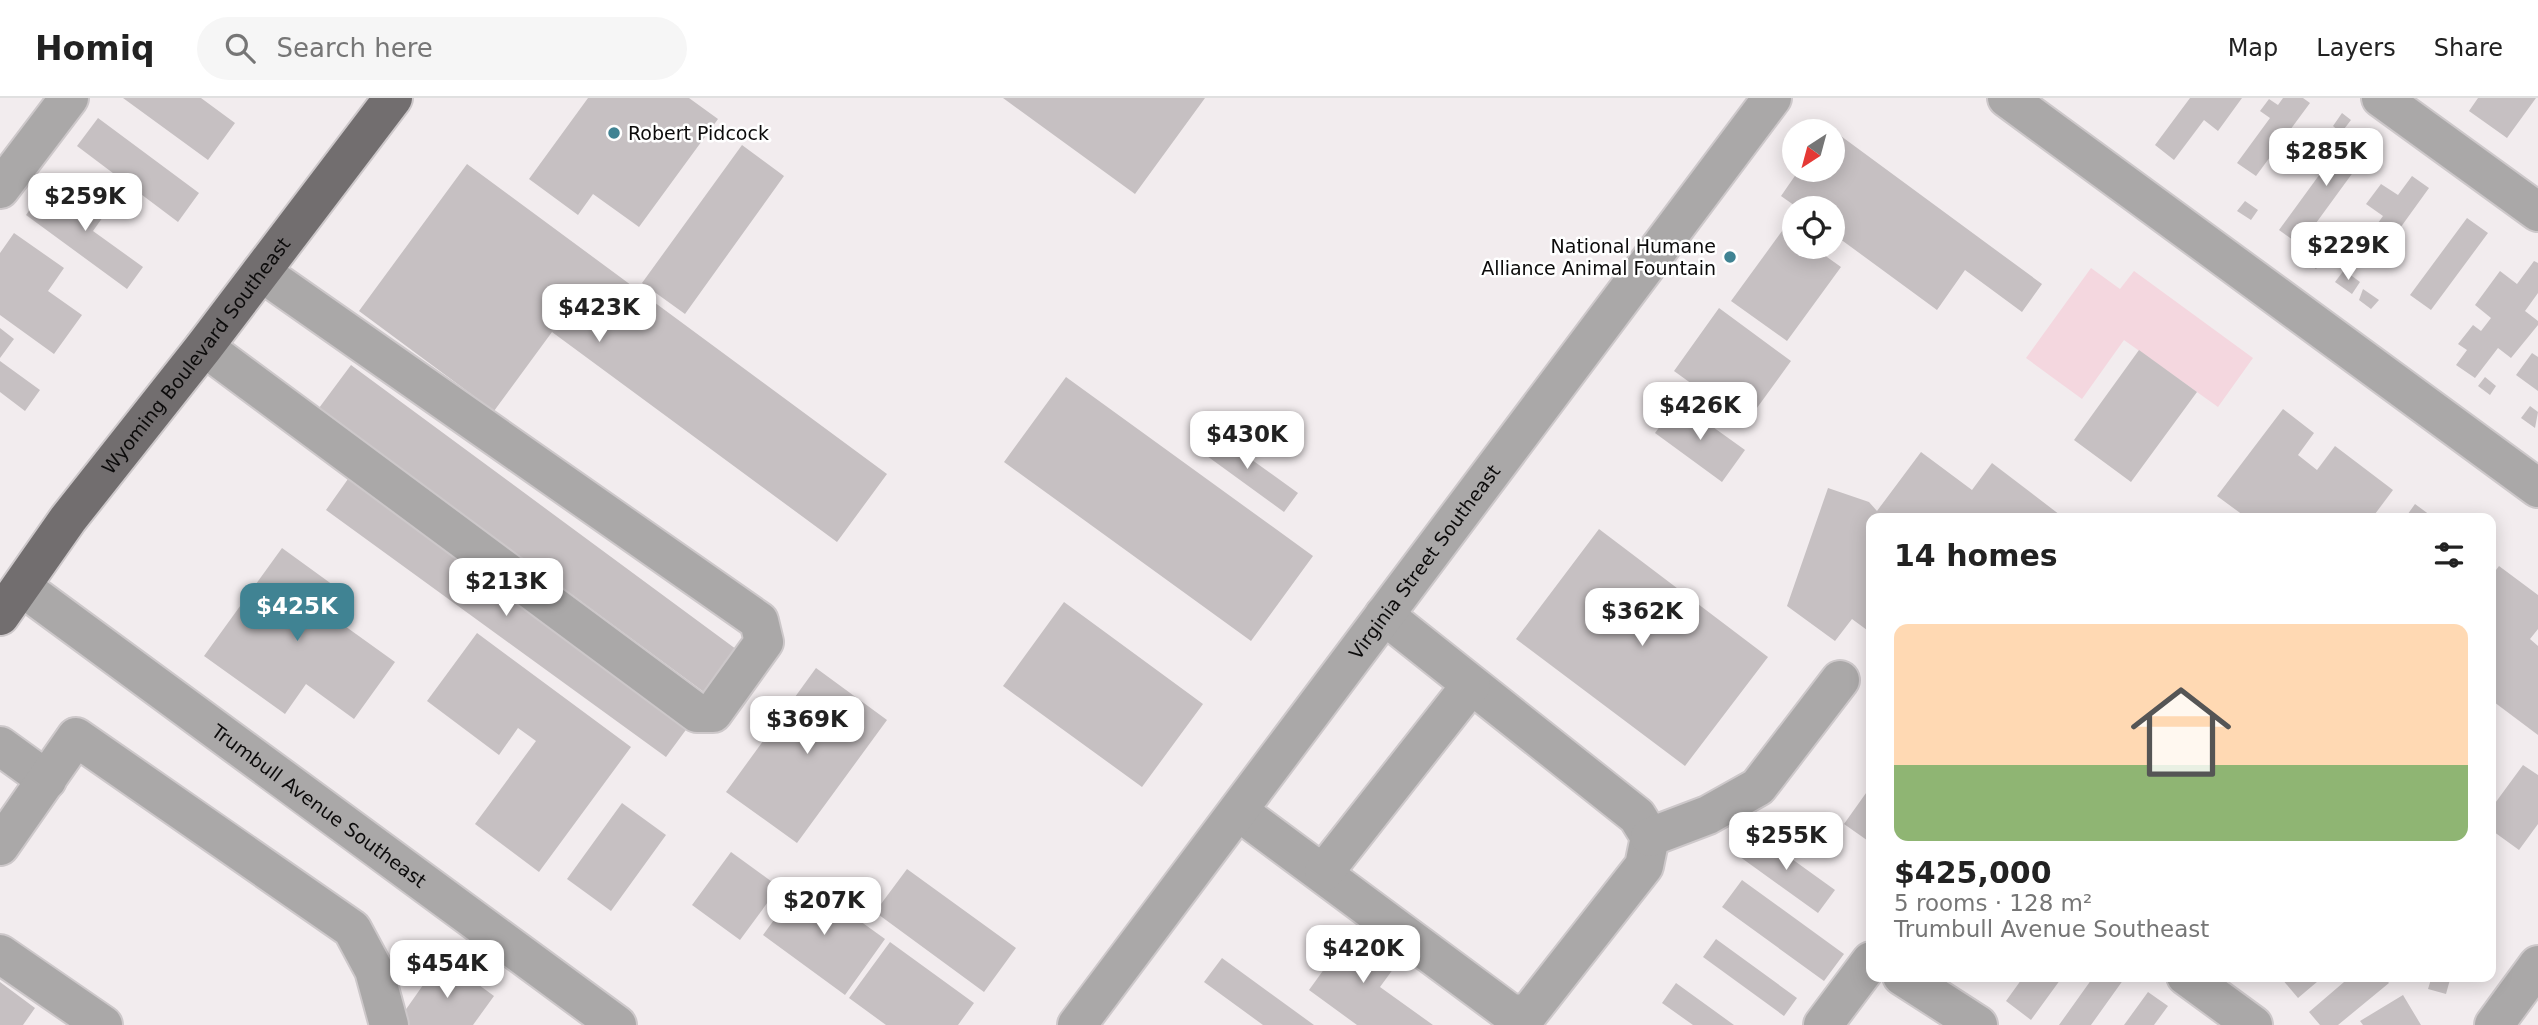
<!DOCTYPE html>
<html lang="en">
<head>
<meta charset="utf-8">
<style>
	body { margin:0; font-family:"DejaVu Sans",sans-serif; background:#f6f6f6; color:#222; height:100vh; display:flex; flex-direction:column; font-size:26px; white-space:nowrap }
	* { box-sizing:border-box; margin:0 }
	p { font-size:23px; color:#767676 }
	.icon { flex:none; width:38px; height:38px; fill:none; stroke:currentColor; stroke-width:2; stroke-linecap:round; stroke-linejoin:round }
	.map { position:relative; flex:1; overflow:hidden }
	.details { position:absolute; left:1866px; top:415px; width:630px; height:469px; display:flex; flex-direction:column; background:#fff; border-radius:14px; box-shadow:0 4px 18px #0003 }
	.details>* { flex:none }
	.needle { width:46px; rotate:216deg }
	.fabs { position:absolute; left:1782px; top:21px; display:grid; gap:14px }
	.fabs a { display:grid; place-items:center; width:63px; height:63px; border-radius:50%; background:#fff; box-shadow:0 4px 18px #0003; font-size:35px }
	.price { position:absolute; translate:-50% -60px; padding:0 16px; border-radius:14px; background:#fff; color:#222; font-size:23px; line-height:46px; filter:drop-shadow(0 2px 4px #0008) }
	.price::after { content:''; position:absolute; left:50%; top:42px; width:21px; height:16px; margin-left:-10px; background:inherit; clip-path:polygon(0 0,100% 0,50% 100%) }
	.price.selected { background:#408393; color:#fff }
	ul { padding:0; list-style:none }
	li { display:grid; align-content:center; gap:14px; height:371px; padding:0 28px }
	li+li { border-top:2px solid #e0e0e0 }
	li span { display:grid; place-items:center; height:217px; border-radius:14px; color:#555 }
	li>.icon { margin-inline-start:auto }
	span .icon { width:126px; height:126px; fill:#fffc; stroke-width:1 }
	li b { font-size:30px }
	h2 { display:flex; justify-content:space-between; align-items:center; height:84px; padding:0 28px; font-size:30px }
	header { display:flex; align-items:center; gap:42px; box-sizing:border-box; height:98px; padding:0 35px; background:#fff; border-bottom:2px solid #e0e0e0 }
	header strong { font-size:33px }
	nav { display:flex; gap:38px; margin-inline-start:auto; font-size:24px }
	.search { width:490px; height:63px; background:#f6f6f6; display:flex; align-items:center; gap:18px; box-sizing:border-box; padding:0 24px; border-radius:38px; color:#767676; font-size:26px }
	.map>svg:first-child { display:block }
</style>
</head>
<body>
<header>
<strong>Homiq</strong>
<div class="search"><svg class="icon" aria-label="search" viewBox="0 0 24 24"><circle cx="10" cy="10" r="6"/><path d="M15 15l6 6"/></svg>Search here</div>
<nav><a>Map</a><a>Layers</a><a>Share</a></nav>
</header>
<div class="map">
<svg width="2538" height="927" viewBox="0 0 2538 927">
	<rect width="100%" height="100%" fill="#f2ecee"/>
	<path fill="#f4d7df" d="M 2091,170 L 2120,191 L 2134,173 L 2253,260 L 2218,309 L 2124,242 L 2082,301 L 2026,260 Z"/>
	<path fill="#c6c0c2" d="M 123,0 L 201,0 L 235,25 L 208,62 Z
		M 588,0 L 689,0 L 718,21 L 639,129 L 593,96 L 578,117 L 529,81 Z
		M 1003,0 L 1205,0 L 1135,96 Z
		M 2190,0 L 2242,0 L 2218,33 L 2204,22 L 2174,62 L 2155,47 Z
		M 2283,0 L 2303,0 L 2310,5 L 2256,78 L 2237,65 L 2270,20 L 2260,13 L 2269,1 L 2278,7 Z
		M 2478,0 L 2536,0 L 2507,40 L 2469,13 Z
		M 2342,15 L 2351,22 L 2341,35 L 2333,28 Z
		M 98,20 L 199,95 L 178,124 L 77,48 Z
		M 1830,30 L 2042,186 L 2022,214 L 1965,172 L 1937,212 L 1832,135 L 1832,110 L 1798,110 L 1781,98 L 1799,72 L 1832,72 L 1832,33 L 1827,33 Z
		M 2352,32 L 2373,47 L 2300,147 L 2279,132 Z
		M 742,47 L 784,78 L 685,216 L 642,185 Z
		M 467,66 L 887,376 L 837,444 L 552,234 L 494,313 L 359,213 Z
		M 2412,78 L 2429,90 L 2372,169 L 2355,157 L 2383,118 L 2366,106 L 2381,86 L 2398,97 Z
		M 78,87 L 110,109 L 93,133 L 143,169 L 127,191 L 26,117 L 42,94 L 62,109 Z
		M 2245,103 L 2258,112 L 2251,122 L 2237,113 Z
		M 2467,120 L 2488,135 L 2431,212 L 2410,197 Z
		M 1785,129 L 1794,135 L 1794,149 L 1813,149 L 1841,169 L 1787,243 L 1731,203 Z
		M 14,135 L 64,170 L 48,193 L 82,217 L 54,256 L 0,217 L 0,155 Z
		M 2324,135 L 2335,143 L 2327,154 L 2316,146 Z
		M 2304,147 L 2324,161 L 2316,171 L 2297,157 Z
		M 2534,163 L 2538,165 L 2538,195 L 2525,213 L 2538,223 L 2538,227 L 2511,260 L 2498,250 L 2475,280 L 2456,267 L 2467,252 L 2458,246 L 2473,227 L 2481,233 L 2491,220 L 2475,207 L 2500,173 L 2517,186 Z
		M 2344,172 L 2360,184 L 2352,196 L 2335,184 Z
		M 2363,191 L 2379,202 L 2371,211 L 2359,202 Z
		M 1719,210 L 1791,263 L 1746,325 L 1674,273 Z
		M 0,230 L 14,241 L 0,260 Z
		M 2139,252 L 2197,294 L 2131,384 L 2074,342 Z
		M 2532,255 L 2538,259 L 2538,293 L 2516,277 Z
		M 0,263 L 40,292 L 25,313 L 0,294 Z
		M 351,267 L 744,557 L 712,600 L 319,310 Z
		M 1066,279 L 1313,458 L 1251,543 L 1004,364 Z
		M 2485,279 L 2496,288 L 2490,297 L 2478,288 Z
		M 1678,304 L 1745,352 L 1722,384 L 1655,335 Z
		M 2530,308 L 2538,314 L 2535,330 L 2521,320 Z
		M 2283,311 L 2314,335 L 2298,357 L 2317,372 L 2335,348 L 2393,392 L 2372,420 L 2247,420 L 2217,398 Z
		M 1209,331 L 1298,395 L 1284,414 L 1196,350 Z
		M 1921,354 L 1972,392 L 1992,365 L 2064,420 L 1871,420 L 1871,535 L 1852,521 L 1835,543 L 1787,508 L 1828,390 L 1869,404 L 1877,413 Z
		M 348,381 L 688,629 L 666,659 L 326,412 Z
		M 2415,406 L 2434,420 L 2405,420 Z
		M 1599,431 L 1768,559 L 1685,668 L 1516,541 Z
		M 282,450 L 333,487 L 317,508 L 395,564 L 354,621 L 306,586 L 285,616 L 204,558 Z
		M 2499,468 L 2538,497 L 2538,531 L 2530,541 L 2538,548 L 2538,637 L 2490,601 L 2490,480 Z
		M 1064,504 L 1203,606 L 1142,689 L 1003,588 Z
		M 477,535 L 631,649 L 539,774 L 475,726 L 536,643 L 518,630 L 499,657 L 427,603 Z
		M 816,570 L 887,622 L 797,745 L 726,694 Z
		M 2523,667 L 2538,677 L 2538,726 L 2519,752 L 2490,731 L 2490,712 Z
		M 1871,688 L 1871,745 L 1844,726 Z
		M 622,705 L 666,737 L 611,813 L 567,781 Z
		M 1753,733 L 1835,792 L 1818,815 L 1736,756 Z
		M 731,754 L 779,789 L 740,842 L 692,807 Z
		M 907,771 L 1016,850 L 984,894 L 875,814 Z
		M 803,782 L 885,841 L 845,897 L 763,837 Z
		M 1742,782 L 1844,856 L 1824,883 L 1722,809 Z
		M 1354,830 L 1399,863 L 1380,889 L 1433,927 L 1357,927 L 1309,892 Z
		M 1716,841 L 1797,900 L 1784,918 L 1703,859 Z
		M 890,844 L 974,905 L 958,927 L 886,927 L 849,900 Z
		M 442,860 L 494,898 L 473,927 L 395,927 Z
		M 1222,860 L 1314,927 L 1263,927 L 1204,884 Z
		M 2024,878 L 2063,878 L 2031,922 L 2006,903 Z
		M 2094,878 L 2126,878 L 2091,927 L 2059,927 Z
		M 2285,878 L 2324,878 L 2298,900 L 2282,881 Z
		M 2351,878 L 2383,878 L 2389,885 L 2338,927 L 2320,927 L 2309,914 Z
		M 2432,878 L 2451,878 L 2446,896 L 2428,891 Z
		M 0,884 L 35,910 L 23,927 L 0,927 Z
		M 1676,885 L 1734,927 L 1693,927 L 1662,905 Z
		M 2148,894 L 2168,908 L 2154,927 L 2124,927 Z
		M 2403,897 L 2421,927 L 2363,927 L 2360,923 Z"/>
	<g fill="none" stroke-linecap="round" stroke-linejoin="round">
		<g stroke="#cdc8ca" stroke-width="42">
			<g id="minor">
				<path d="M 2007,0 L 2538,390"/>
				<path d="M 2381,0 L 2538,114"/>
				<path d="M 0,91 L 69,0"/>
				<path d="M 204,249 L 697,615 L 713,615 L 764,544 L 759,523 L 261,174"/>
				<path id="s1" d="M 22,489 L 617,927"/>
				<path d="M 0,648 L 47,682"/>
				<path d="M 1238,713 L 1510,915 L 1528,916 L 1644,768 L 1650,739 L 1637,718 L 1384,517"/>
				<path d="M 1650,739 L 1708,717 L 1758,689 L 1840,582"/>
				<path d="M 0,748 L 76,639 L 352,831 L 374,872 L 389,927"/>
				<path d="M 1324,774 L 1471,587"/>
				<path d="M 0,856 L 103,927"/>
				<path d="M 1902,878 L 1978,927"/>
				<path d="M 2186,878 L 2253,927"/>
				<path id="s2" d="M 1077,927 L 1772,0"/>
				<path d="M 1823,927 L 1871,863"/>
				<path d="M 2494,927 L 2538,867"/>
			</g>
		</g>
		<g stroke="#cdc8ca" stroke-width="42">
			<g id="major">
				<path id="s3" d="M 0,518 L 68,421 L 204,249 L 393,0"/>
			</g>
		</g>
		<use href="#minor" stroke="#aaa8a8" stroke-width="38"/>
		<use href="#major" stroke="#726e6f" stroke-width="38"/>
	</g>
	<g fill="#408393" stroke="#fff" stroke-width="2.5">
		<circle cx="614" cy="35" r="7"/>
		<circle cx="1730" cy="159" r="7"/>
	</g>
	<g text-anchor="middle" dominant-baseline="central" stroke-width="5" stroke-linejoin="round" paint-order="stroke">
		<g font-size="19" fill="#0c0b0b" stroke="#fff" text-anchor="start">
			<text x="628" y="35">Robert Pidcock</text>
			<text x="1716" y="148" text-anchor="end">National Humane<tspan x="1716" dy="22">Alliance Animal Fountain</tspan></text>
		</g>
		<g font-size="19" fill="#0c0b0b" stroke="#fff">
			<text stroke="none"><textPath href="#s3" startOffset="326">Wyoming Boulevard Southeast</textPath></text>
			<text stroke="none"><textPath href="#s2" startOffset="579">Virginia Street Southeast</textPath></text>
			<text stroke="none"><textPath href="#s1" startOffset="369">Trumbull Avenue Southeast</textPath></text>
		</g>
	</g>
</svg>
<div class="fabs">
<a><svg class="needle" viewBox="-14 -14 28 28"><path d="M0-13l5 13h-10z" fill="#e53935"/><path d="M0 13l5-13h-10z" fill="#767676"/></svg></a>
<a><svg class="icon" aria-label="locate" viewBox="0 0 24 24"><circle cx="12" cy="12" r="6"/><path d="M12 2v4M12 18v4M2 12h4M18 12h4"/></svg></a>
</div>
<b class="price" style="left:2326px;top:90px">$285K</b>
<b class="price" style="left:85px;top:135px">$259K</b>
<b class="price" style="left:2348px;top:184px">$229K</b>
<b class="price" style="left:599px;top:246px">$423K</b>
<b class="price" style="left:1700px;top:344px">$426K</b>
<b class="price" style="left:1247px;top:373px">$430K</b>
<b class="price" style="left:506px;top:520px">$213K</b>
<b class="price selected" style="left:297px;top:545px">$425K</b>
<b class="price" style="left:1642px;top:550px">$362K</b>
<b class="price" style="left:807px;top:658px">$369K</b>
<b class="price" style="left:1786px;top:774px">$255K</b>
<b class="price" style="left:824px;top:839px">$207K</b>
<b class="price" style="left:1363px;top:887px">$420K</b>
<b class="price" style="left:447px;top:902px">$454K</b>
<section class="details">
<h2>14 homes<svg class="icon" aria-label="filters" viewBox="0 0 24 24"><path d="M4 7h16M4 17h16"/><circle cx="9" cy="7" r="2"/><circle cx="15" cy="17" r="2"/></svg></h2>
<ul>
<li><span style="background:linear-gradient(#ffd9b3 65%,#8fb573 0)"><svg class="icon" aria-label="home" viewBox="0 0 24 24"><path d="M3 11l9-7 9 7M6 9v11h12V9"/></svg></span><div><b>$425,000</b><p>5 rooms · 128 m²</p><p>Trumbull Avenue Southeast</p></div></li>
</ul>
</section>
</div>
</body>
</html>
